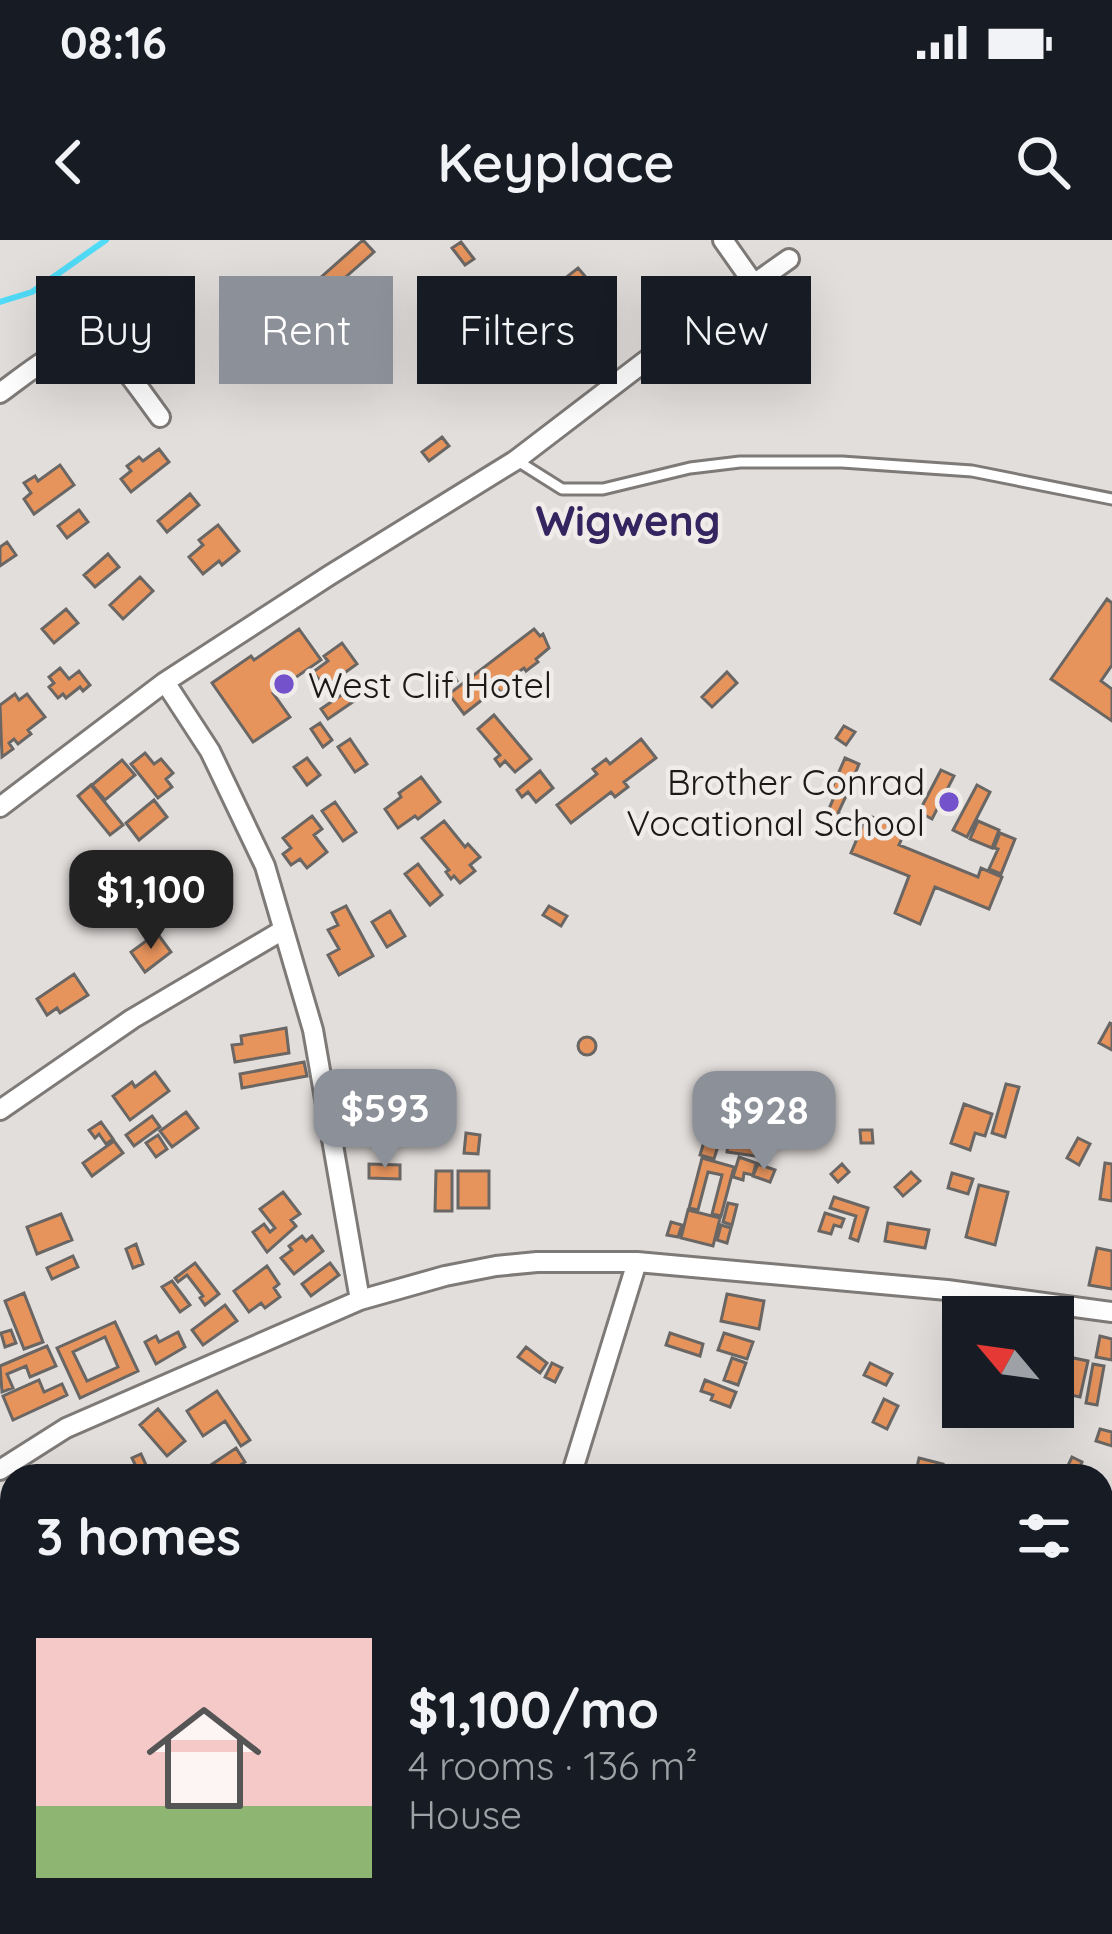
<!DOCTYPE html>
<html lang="en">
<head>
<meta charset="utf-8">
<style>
	body { margin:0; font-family:Quicksand,sans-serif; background:#242831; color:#f1f3f6; height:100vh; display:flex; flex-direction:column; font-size:45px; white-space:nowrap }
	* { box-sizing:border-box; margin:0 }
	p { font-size:39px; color:#9ea1a6 }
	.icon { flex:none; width:66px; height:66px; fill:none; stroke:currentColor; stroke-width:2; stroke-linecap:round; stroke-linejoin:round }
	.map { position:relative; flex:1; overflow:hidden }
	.drawer { position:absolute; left:0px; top:1224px; width:1113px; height:471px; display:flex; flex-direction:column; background:#171b24; border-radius:36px 36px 0 0; box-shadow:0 12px 48px #0002 }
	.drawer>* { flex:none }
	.guide { position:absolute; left:36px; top:36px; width:1041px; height:108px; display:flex; gap:24px }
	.needle { width:78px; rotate:299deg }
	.tools { position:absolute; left:942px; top:1056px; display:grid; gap:24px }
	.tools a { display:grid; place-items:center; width:132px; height:132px; border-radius:0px; background:#171b24; box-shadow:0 12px 48px #0002; font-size:60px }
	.price { position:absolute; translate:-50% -102px; padding:0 27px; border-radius:24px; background:#8c9099; color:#fff; font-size:39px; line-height:78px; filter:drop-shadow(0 3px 6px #0008) }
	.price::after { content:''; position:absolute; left:50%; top:72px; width:36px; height:27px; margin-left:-18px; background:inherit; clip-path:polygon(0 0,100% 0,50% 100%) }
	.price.current { background:#222; color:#fff }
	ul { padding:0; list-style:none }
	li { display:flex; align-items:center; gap:36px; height:300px; padding:0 36px }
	li span { display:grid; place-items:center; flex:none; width:336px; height:240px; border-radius:0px; color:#555 }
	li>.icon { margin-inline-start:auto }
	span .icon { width:144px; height:144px; fill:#fffc; stroke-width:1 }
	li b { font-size:51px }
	h2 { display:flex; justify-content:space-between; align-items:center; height:144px; padding:0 36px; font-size:51px }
	.chip { padding:0 42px; border-radius:0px; background:#171b24; box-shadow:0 12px 48px #0002; font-size:42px; line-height:108px }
	.chip.current { background:#8c9099; color:#fff }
	.status { display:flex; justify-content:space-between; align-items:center; height:84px; padding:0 60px; background:#171b24; direction:ltr }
	.status svg { height:33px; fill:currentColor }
	header { display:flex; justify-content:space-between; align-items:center; height:156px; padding:0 36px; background:#171b24; font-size:54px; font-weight:600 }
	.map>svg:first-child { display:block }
</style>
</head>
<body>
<div class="status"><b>08:16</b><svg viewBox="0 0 49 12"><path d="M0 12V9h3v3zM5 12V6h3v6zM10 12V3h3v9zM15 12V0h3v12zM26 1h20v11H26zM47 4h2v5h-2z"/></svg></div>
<header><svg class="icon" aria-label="back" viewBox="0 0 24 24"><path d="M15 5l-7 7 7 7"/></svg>Keyplace<svg class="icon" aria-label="search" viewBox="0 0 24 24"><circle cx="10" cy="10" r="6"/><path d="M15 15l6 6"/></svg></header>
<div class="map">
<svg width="1112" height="1694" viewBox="0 0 1112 1694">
	<rect width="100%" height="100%" fill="#e2dedc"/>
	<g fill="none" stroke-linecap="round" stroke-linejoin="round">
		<path stroke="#50dbf7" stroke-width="6" d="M 0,62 L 32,52 L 106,0"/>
	</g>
	<path fill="#e6935c" stroke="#696664" stroke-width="3" fill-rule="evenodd" d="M 363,0 L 374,12 L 322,58 L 311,46 Z
		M 461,2 L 474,19 L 465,25 L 452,8 Z
		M 578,28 L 590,42 L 580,50 L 583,55 L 569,66 L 554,47 Z
		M 442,197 L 449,206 L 429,221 L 422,212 Z
		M 159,209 L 169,222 L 131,252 L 121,239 L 131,231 L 127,226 L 139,217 L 143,221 Z
		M 60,225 L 74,245 L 34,274 L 24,259 L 31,253 L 24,243 L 35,236 L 38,241 Z
		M 190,254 L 199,265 L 167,292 L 158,281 Z
		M 79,270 L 88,282 L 67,298 L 58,286 Z
		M 218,285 L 239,311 L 222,325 L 219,321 L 203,334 L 189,317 L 203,305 L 199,300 Z
		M 7,302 L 16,315 L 0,326 L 0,307 Z
		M 108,314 L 119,327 L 95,347 L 84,335 Z
		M 140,337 L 153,351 L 123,379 L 110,365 Z
		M 1107,359 L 1112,363 L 1112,425 L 1101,441 L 1112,449 L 1112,481 L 1051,439 Z
		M 66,369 L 78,383 L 54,403 L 42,389 Z
		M 299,389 L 321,420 L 273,453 L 290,477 L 253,502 L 212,443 L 251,416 L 254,420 Z
		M 534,389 L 540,396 L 543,394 L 549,408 L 536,419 L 538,422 L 526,431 L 524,428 L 514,435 L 518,439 L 501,453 L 497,448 L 464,474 L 449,454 Z
		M 342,403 L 357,424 L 325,447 L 313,432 L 328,421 L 324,416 Z
		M 60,428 L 69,439 L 79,431 L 90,445 L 83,451 L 80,447 L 66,458 L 63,454 L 58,458 L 49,447 L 54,443 L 49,437 Z
		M 449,430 L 457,441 L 445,450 L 437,439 Z
		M 727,432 L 737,443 L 712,467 L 702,457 Z
		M 350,449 L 357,459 L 328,479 L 321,469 Z
		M 15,454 L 19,460 L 27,454 L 45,477 L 28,490 L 31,494 L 18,504 L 14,499 L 9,503 L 13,509 L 2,517 L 0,465 Z
		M 494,475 L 531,519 L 515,532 L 505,521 L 500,526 L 495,519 L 500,515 L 478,489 Z
		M 320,483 L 332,500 L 323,507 L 311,489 Z
		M 844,486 L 855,492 L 846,505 L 836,498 Z
		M 350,499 L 367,524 L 355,532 L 338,507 Z
		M 641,499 L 656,518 L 624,542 L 628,547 L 615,557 L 611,552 L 571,583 L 557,565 L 597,534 L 593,529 L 606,519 L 610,524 Z
		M 145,513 L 154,524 L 161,519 L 173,533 L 166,539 L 172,547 L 158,558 L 131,524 Z
		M 307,518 L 320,535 L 307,545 L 294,527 Z
		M 845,518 L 859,524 L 847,554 L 832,548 Z
		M 122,520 L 135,535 L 105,560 L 92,545 Z
		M 941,530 L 954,536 L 932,579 L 919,572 Z
		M 540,531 L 553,548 L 536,562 L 528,552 L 522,557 L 517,550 Z
		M 421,537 L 440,562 L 418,579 L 415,576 L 398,588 L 385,569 L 401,557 L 399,553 Z
		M 91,545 L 123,585 L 110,595 L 78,556 Z
		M 977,545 L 990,552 L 967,597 L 953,590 Z
		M 837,550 L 847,554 L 838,573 L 844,576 L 838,589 L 823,583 Z
		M 154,560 L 167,577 L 139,600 L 126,583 Z
		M 335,562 L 356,592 L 343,601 L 322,571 Z
		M 867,575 L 889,584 L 887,590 L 903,596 L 899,605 L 978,637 L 981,628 L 1002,637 L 989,669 L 935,647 L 920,684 L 895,673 L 909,636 L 851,613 Z
		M 312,576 L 322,589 L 314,595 L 327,612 L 307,628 L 300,619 L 291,625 L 283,614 L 291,608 L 283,598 Z
		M 444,581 L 465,607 L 468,604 L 480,617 L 470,625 L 475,631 L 460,643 L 454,636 L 451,639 L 446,632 L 449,630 L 422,598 Z
		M 978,581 L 999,590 L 992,608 L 970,599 Z
		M 1000,593 L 1015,599 L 1001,634 L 989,629 L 998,609 L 994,608 Z
		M 418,624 L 442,655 L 430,665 L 405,634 Z
		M 106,632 L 119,647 L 99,664 L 86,650 Z
		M 346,666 L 373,716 L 339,735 L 328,715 L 339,709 L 328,690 L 338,685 L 332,673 Z
		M 549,666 L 567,676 L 561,686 L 543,675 Z
		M 390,671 L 405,696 L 387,707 L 372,682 Z
		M 157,693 L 171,712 L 145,732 L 131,712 Z
		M 74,734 L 88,755 L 60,773 L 57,768 L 47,775 L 37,759 Z
		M 1110,783 L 1112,784 L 1112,810 L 1099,803 Z
		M 286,788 L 289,813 L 235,822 L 232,805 L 242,804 L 241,796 Z
		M578 806a9 9 0 1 1 18 0a9 9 0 1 1-18 0Z
		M 304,822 L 307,836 L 242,848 L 240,834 Z
		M 155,832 L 169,851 L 130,880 L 113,856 L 132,842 L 135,847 Z
		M 1006,844 L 1019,847 L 1005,897 L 992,893 Z
		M779 857a7 7 0 1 1 14 0a7 7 0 1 1-14 0Z
		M 400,853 L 411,853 L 410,874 L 399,874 Z
		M 964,864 L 992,874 L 985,896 L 975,893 L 970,910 L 951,903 Z
		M 186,872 L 198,888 L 172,907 L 160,891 Z
		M 152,876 L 160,887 L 134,906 L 126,895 Z
		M 101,882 L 113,899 L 106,904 L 99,894 L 95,898 L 89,890 Z
		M 860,890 L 872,890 L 873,903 L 861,903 Z
		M 707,892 L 721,896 L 714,919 L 700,915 Z
		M 466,893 L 480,895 L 478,914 L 464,913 Z
		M 158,895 L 167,909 L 156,917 L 146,903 Z
		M 729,898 L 765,902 L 763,917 L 727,912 Z
		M 1078,898 L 1090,904 L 1079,925 L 1067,918 Z
		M 114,901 L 123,913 L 92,936 L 83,923 Z
		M 739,917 L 756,923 L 753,935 L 744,933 L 743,940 L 733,937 Z
		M 702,918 L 734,927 L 721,976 L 712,974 L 722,935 L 708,932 L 698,970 L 689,968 Z
		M 1105,923 L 1112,924 L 1112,961 L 1100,959 Z
		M 369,924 L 400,925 L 400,939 L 369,938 Z
		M 758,924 L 775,930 L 770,942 L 753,936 Z
		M 842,924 L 849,932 L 838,942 L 831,934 Z
		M 436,931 L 452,931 L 452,971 L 435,971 Z
		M 458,931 L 489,931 L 489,968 L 458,968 Z
		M 911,932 L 920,941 L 903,956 L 895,947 Z
		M 952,933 L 973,939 L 968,954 L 948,948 Z
		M 979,945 L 1008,952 L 995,1005 L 966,997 Z
		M 283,952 L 300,974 L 291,980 L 296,986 L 267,1012 L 253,992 L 264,984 L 270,992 L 275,988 L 260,969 Z
		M 834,957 L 868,968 L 858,1001 L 850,998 L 856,976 L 830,968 Z
		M 728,963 L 737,965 L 732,985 L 723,982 Z
		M 688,970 L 720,978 L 713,1006 L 681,998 Z
		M 825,973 L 844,979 L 841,987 L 834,985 L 831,994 L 819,991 Z
		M 61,974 L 72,1000 L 37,1014 L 27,987 Z
		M 671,982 L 682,985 L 678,997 L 667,995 Z
		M 888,983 L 929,990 L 925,1008 L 885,1001 Z
		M 721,985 L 731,988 L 727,1003 L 717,1000 Z
		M 302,996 L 306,1001 L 312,996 L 323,1011 L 294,1034 L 281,1018 L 292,1010 L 289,1006 Z
		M 136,1004 L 143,1024 L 133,1028 L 126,1009 Z
		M 1097,1008 L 1112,1011 L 1112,1049 L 1089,1045 Z
		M 73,1016 L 78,1027 L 52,1039 L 47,1028 Z
		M 195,1023 L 219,1054 L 205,1065 L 200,1058 L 203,1056 L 187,1035 L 178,1042 L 175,1038 Z
		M 330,1023 L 339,1035 L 311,1056 L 302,1044 Z
		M 267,1026 L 279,1044 L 274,1048 L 280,1057 L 265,1068 L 261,1063 L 249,1072 L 234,1051 Z
		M 172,1041 L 190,1065 L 180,1072 L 162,1047 Z
		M 24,1053 L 43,1102 L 24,1109 L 5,1061 Z
		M 727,1054 L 764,1061 L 759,1089 L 721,1081 Z
		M 225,1065 L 237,1081 L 203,1105 L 192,1090 Z
		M 115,1082 L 138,1131 L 80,1158 L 57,1108 ZM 105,1097 L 118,1127 L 87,1141 L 73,1112 Z
		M 11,1090 L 16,1103 L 5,1107 L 1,1093 Z
		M 178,1092 L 185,1107 L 156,1124 L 145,1102 L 156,1096 L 159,1102 Z
		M 670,1093 L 703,1104 L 700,1116 L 666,1105 Z
		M 724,1093 L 753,1102 L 747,1119 L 718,1110 Z
		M 1100,1096 L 1112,1099 L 1112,1120 L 1096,1117 Z
		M 47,1106 L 56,1126 L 30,1137 L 26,1126 L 7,1134 L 13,1148 L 2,1152 L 0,1126 Z
		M 526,1107 L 547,1123 L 540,1133 L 518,1117 Z
		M 1059,1115 L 1088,1121 L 1080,1157 L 1053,1151 Z
		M 732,1118 L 746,1123 L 738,1145 L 724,1140 Z
		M 552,1123 L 562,1128 L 555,1142 L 545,1137 Z
		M 870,1123 L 892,1134 L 886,1145 L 864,1135 Z
		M 1093,1124 L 1104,1126 L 1097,1165 L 1086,1163 Z
		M 39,1140 L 44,1152 L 62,1144 L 67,1155 L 13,1180 L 3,1156 Z
		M 705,1140 L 736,1152 L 730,1167 L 711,1160 L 713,1155 L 701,1151 Z
		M 217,1151 L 250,1200 L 241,1206 L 225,1181 L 203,1196 L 187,1171 Z
		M 884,1159 L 898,1166 L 887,1189 L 873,1182 Z
		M 158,1169 L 185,1201 L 167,1216 L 140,1185 Z
		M 1100,1189 L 1112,1192 L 1112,1206 L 1096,1201 Z
		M 236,1208 L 245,1222 L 224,1236 L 214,1236 L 208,1227 Z
		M 141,1214 L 147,1227 L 138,1231 L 132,1218 Z
		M 1072,1217 L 1082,1222 L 1076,1236 L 1063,1236 Z
		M 919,1218 L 943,1224 L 940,1236 L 915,1236 Z
		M 1112,1294 L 1112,1315 L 1108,1320 L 1101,1315 L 1101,1307 Z
		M 1101,1330 L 1112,1336 L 1106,1350 L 1101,1347 Z
		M 8,1557 L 12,1561 L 12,1587 L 0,1601 L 0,1566 Z
		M 1101,1621 L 1112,1627 L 1101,1646 Z
		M 574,1683 L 592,1683 L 597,1686 L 592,1694 L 567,1694 Z"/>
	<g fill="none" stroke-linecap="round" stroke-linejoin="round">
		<g stroke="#7d7a78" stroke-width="15">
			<path id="service" d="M 516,220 L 562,249 L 603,249 L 690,228 L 740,222 L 842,222 L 972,231 L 1112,259"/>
		</g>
		<g stroke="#7d7a78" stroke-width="24">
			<path id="minor" d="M 723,0 L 754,44
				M 0,153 C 20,139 76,91 99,103 C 116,113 147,160 160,177
				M 165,442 L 210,511 L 265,626 L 313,790 L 360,1060
				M 0,567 L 165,442 L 330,335 L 516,220 L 652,116 L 789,19
				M 0,870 L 132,779 L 283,690
				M 0,1230 L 66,1188 L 360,1060 L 445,1036 L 496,1026 L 537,1022 L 637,1022 L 947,1050 L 1112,1072
				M 571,1236 L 637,1022
				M 0,1325 L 12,1358
				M 77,1683 L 79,1694
				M 123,1683 L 129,1694
				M 1064,1683 L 1088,1694
				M 18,1694 L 38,1683"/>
		</g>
		<use href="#service" stroke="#fff" stroke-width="9"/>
		<use href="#minor" stroke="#fff" stroke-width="18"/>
	</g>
	<g fill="#7452cb" stroke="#efece9" stroke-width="4.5">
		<circle cx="284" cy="444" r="12"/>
		<circle cx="949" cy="562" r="12"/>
	</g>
	<g text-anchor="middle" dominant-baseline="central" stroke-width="9" stroke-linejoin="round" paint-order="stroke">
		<g font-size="36" fill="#1b1a19" stroke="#efece9" text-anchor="start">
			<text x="308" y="444">West Clif Hotel</text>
			<text x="925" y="541" text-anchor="end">Brother Conrad<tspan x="925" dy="41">Vocational School</tspan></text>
		</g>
		<g font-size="42" font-weight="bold" fill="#34245f" stroke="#efece9">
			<text x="628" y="280">Wigweng</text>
		</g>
	</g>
</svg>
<div class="tools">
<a><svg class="needle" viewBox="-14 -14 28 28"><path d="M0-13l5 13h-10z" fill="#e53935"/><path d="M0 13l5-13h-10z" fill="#9ea1a6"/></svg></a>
</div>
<b class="price current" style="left:151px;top:712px">$1,100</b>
<b class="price" style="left:385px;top:931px">$593</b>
<b class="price" style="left:764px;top:933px">$928</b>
<div class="guide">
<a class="chip">Buy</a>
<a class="chip current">Rent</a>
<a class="chip">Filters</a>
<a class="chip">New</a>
</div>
<section class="drawer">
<h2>3 homes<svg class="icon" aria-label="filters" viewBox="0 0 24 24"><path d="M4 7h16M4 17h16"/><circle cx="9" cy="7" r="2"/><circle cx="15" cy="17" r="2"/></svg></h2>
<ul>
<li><span style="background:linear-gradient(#f6c9c9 70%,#8fb573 0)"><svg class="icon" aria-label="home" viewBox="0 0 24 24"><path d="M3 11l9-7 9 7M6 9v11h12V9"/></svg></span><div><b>$1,100/mo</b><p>4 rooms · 136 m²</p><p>House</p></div></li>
</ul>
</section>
</div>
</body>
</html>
